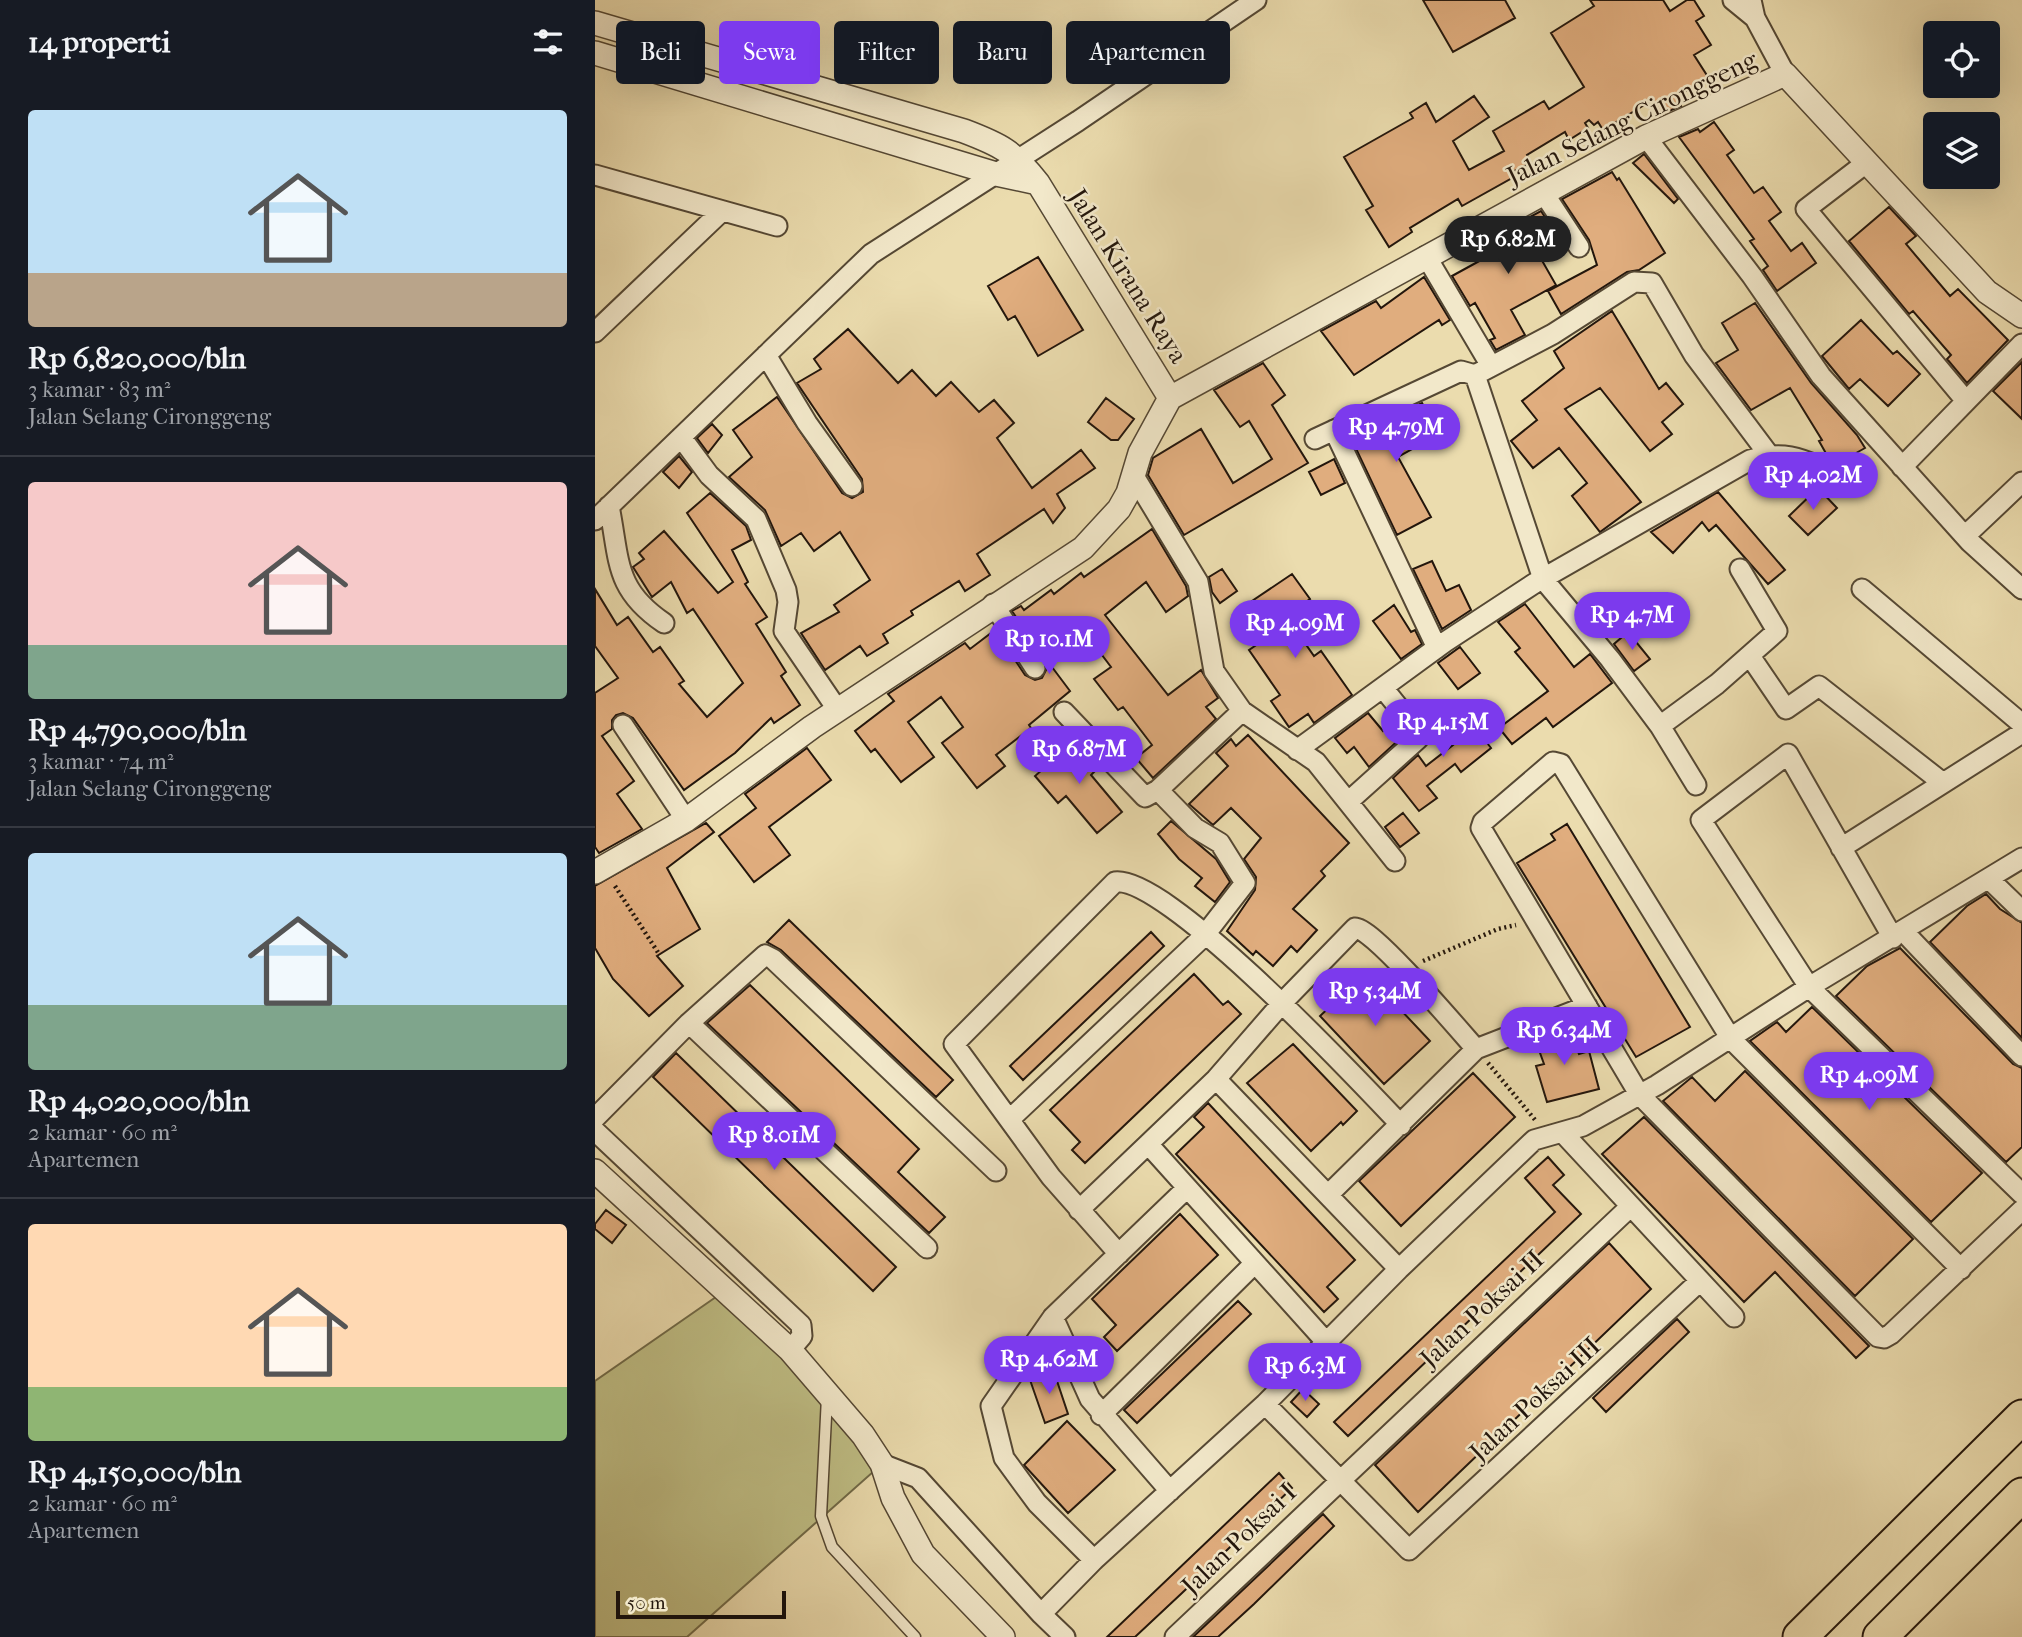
<!DOCTYPE html>
<html lang="id">
<head>
<meta charset="utf-8">
<style>
	body { margin:0; font-family:"IM FELL French Canon",serif; background:#242831; color:#f1f3f6; height:100vh; display:flex; flex-direction:column; font-size:26px; white-space:nowrap }
	* { box-sizing:border-box; margin:0 }
	p { font-size:23px; color:#9ea1a6 }
	.icon { flex:none; width:38px; height:38px; fill:none; stroke:currentColor; stroke-width:2; stroke-linecap:round; stroke-linejoin:round }
	.map { position:relative; flex:1; overflow:hidden }
	.sheet { display:flex; flex-direction:column; background:#171b24; width:595px }
	.sheet>* { flex:none }
	.guide { position:absolute; left:21px; top:21px; width:665px; height:63px; display:flex; gap:14px }
	.buttons { position:absolute; left:1328px; top:21px; display:grid; gap:14px }
	.buttons a { display:grid; place-items:center; width:77px; height:77px; border-radius:7px; background:#171b24; box-shadow:0 7px 28px #0002; font-size:35px }
	.scale { position:absolute; left:21px; bottom:18px; width:170px; box-sizing:border-box; padding-left:7px; border:4px solid #23160c; border-top:0; font-size:19px; line-height:24px; white-space:nowrap; color:#23160c; -webkit-text-stroke:5px #f2e8ca; paint-order:stroke }
	.price { position:absolute; translate:-50% -60px; padding:0 16px; border-radius:24px; background:#7c3aed; color:#fff; font-size:23px; line-height:46px; filter:drop-shadow(0 2px 4px #0008) }
	.price::after { content:''; position:absolute; left:50%; top:42px; width:21px; height:16px; margin-left:-10px; background:inherit; clip-path:polygon(0 0,100% 0,50% 100%) }
	.price.active { background:#222; color:#fff }
	ul { padding:0; list-style:none }
	li { display:grid; align-content:center; gap:14px; height:371px; padding:0 28px }
	li+li { border-top:2px solid #363941 }
	li span { display:grid; place-items:center; height:217px; border-radius:7px; color:#555 }
	li>.icon { margin-inline-start:auto }
	span .icon { width:126px; height:126px; fill:#fffc; stroke-width:1 }
	li b { font-size:30px }
	h2 { display:flex; justify-content:space-between; align-items:center; height:84px; padding:0 28px; font-size:30px }
	.chip { padding:0 24px; border-radius:7px; background:#171b24; box-shadow:0 7px 28px #0002; font-size:24px; line-height:63px }
	.chip.active { background:#7c3aed; color:#fff }
	main { display:flex; flex:1; min-height:0 }
	.map>svg:first-child { display:block }
</style>
</head>
<body>
<main>
<section class="sheet">
<h2>14 properti<svg class="icon" aria-label="filters" viewBox="0 0 24 24"><path d="M4 7h16M4 17h16"/><circle cx="9" cy="7" r="2"/><circle cx="15" cy="17" r="2"/></svg></h2>
<ul>
<li><span style="background:linear-gradient(#bfe0f5 75%,#b9a48a 0)"><svg class="icon" aria-label="home" viewBox="0 0 24 24"><path d="M3 11l9-7 9 7M6 9v11h12V9"/></svg></span><div><b>Rp 6,820,000/bln</b><p>3 kamar · 83 m²</p><p>Jalan Selang Cironggeng</p></div></li>
<li><span style="background:linear-gradient(#f6c9c9 75%,#7fa58c 0)"><svg class="icon" aria-label="home" viewBox="0 0 24 24"><path d="M3 11l9-7 9 7M6 9v11h12V9"/></svg></span><div><b>Rp 4,790,000/bln</b><p>3 kamar · 74 m²</p><p>Jalan Selang Cironggeng</p></div></li>
<li><span style="background:linear-gradient(#bfe0f5 70%,#7fa58c 0)"><svg class="icon" aria-label="home" viewBox="0 0 24 24"><path d="M3 11l9-7 9 7M6 9v11h12V9"/></svg></span><div><b>Rp 4,020,000/bln</b><p>2 kamar · 60 m²</p><p>Apartemen</p></div></li>
<li><span style="background:linear-gradient(#ffd9b3 75%,#8fb573 0)"><svg class="icon" aria-label="home" viewBox="0 0 24 24"><path d="M3 11l9-7 9 7M6 9v11h12V9"/></svg></span><div><b>Rp 4,150,000/bln</b><p>2 kamar · 60 m²</p><p>Apartemen</p></div></li>
</ul>
</section>
<div class="map">
<svg width="1427" height="1637" viewBox="0 0 1427 1637">
	<rect width="100%" height="100%" fill="#ebdcae"/>
	<filter id="stains"><feTurbulence type="fractalNoise" baseFrequency=".00286" numOctaves="4"/><feColorMatrix values="0 0 0 0 .2 0 0 0 0 .09 0 0 0 0 .02 0 0 0 .5 -.17"/></filter>
	<radialGradient id="worn" r=".72"><stop offset=".6" stop-color="#630" stop-opacity="0"/><stop offset="1" stop-color="#630" stop-opacity=".3"/></radialGradient>
	<path fill="#bfbe85" stroke="#716a48" stroke-width="2" d="M 131,1290 L 287,1464 L 92,1637 L 0,1637 L 0,1381 Z"/>
	<path fill="#e0ad7e" stroke="#23160c" stroke-width="2" d="M 828,0 L 910,0 L 920,18 L 858,52 Z
		M 995,0 L 1068,0 L 1075,11 L 1092,0 L 1099,0 L 1109,16 L 1101,21 L 1116,45 L 1099,55 L 1113,77 L 1088,93 L 1090,97 L 1083,101 L 1086,106 L 1067,114 L 1056,101 L 1008,130 L 1003,122 L 999,125 L 994,120 L 990,123 L 993,128 L 974,140 L 970,132 L 932,155 L 936,163 L 915,173 L 917,178 L 867,206 L 863,199 L 815,228 L 817,232 L 794,247 L 771,210 L 778,206 L 749,157 L 818,118 L 815,113 L 831,103 L 841,122 L 879,96 L 894,117 L 858,141 L 874,170 L 909,151 L 898,131 L 949,101 L 954,109 L 989,87 L 956,33 L 999,6 Z
		M 1119,122 L 1139,150 L 1132,155 L 1159,193 L 1168,187 L 1186,212 L 1174,221 L 1196,251 L 1207,243 L 1221,263 L 1182,291 L 1168,270 L 1173,266 L 1155,241 L 1159,239 L 1084,137 L 1103,129 L 1105,132 Z
		M 1049,154 L 1083,199 L 1079,203 L 1038,163 Z
		M 1017,172 L 1022,180 L 1024,178 L 1070,253 L 1044,270 L 1032,272 L 966,314 L 953,291 L 1002,265 L 994,240 L 967,199 Z
		M 1294,207 L 1321,236 L 1311,244 L 1355,296 L 1363,289 L 1413,340 L 1372,383 L 1352,359 L 1356,355 L 1318,311 L 1314,314 L 1254,241 Z
		M 946,211 L 963,237 L 941,250 L 961,285 L 916,310 L 930,335 L 901,350 L 895,340 L 900,338 L 880,303 L 875,306 L 857,276 L 888,259 L 881,246 Z
		M 443,257 L 488,330 L 443,356 L 420,316 L 413,320 L 393,286 Z
		M 829,277 L 855,320 L 847,325 L 844,320 L 759,375 L 726,331 L 781,301 L 786,308 Z
		M 1160,303 L 1216,383 L 1262,435 L 1270,448 L 1245,462 L 1233,457 L 1224,441 L 1227,440 L 1195,388 L 1156,410 L 1121,363 L 1143,350 L 1127,323 Z
		M 1017,311 L 1064,389 L 1071,383 L 1088,404 L 1067,422 L 1077,434 L 1055,451 L 1005,388 L 970,409 L 1046,502 L 1005,532 L 977,496 L 992,483 L 964,448 L 938,468 L 916,441 L 942,420 L 927,401 L 969,368 L 959,351 Z
		M 1266,320 L 1298,354 L 1302,351 L 1325,374 L 1293,406 L 1265,379 L 1254,389 L 1227,356 Z
		M 253,329 L 303,383 L 317,370 L 341,396 L 356,382 L 384,412 L 399,400 L 419,423 L 402,438 L 437,488 L 486,450 L 500,468 L 462,494 L 470,508 L 458,523 L 449,509 L 382,554 L 395,575 L 370,591 L 364,581 L 316,611 L 318,615 L 288,634 L 293,643 L 272,656 L 265,646 L 230,670 L 206,633 L 244,612 L 239,605 L 275,580 L 245,532 L 219,551 L 206,533 L 186,546 L 170,510 L 134,477 L 157,457 L 138,430 L 182,397 L 247,493 L 257,498 L 268,492 L 267,479 L 202,383 L 226,369 L 219,359 Z
		M 1427,362 L 1427,419 L 1398,391 Z
		M 668,363 L 690,395 L 677,405 L 713,463 L 589,535 L 553,475 L 558,458 L 606,429 L 638,483 L 677,459 L 654,421 L 645,427 L 619,390 Z
		M 511,398 L 539,419 L 523,440 L 516,440 L 493,422 Z
		M 827,403 L 844,434 L 803,457 L 836,517 L 802,535 L 755,436 Z
		M 117,424 L 127,435 L 113,453 L 102,438 Z
		M 84,456 L 97,472 L 84,488 L 68,472 Z
		M 739,459 L 750,483 L 726,495 L 714,472 Z
		M 1223,488 L 1242,508 L 1213,535 L 1194,516 Z
		M 1123,492 L 1190,570 L 1173,584 L 1121,525 L 1114,531 L 1107,522 L 1078,553 L 1056,532 Z
		M 115,493 L 151,526 L 156,540 L 137,550 L 153,582 L 150,584 L 172,617 L 161,624 L 191,672 L 186,676 L 205,705 L 179,723 L 176,718 L 140,753 L 89,790 L 38,718 L 28,713 L 21,715 L 17,720 L 17,729 L 7,736 L 39,781 L 22,794 L 47,829 L 4,853 L 0,847 L 0,693 L 23,678 L 0,646 L 0,589 L 22,625 L 33,617 L 58,652 L 65,647 L 89,681 L 84,684 L 112,717 L 148,683 L 98,609 L 92,613 L 76,582 L 57,597 L 38,567 L 49,559 L 44,553 L 69,531 L 123,593 L 138,582 L 92,513 Z
		M 557,529 L 591,586 L 593,596 L 571,612 L 551,582 L 510,615 L 573,695 L 606,670 L 623,698 L 611,707 L 621,719 L 558,778 L 541,758 L 557,745 L 528,707 L 523,710 L 499,679 L 516,667 L 491,634 L 454,663 L 475,691 L 434,725 L 436,728 L 401,755 L 410,766 L 382,788 L 347,743 L 368,727 L 346,697 L 313,722 L 339,757 L 306,782 L 280,749 L 276,752 L 260,731 L 299,701 L 293,694 L 370,643 L 375,649 L 400,630 L 430,675 L 440,680 L 447,678 L 452,668 L 451,662 L 417,611 L 426,606 L 429,610 L 456,590 L 459,594 L 486,573 L 489,577 Z
		M 837,561 L 851,591 L 864,585 L 876,610 L 847,629 L 818,569 Z
		M 627,569 L 642,591 L 625,603 L 617,592 L 614,577 Z
		M 697,574 L 715,599 L 691,616 L 719,656 L 726,651 L 757,695 L 719,723 L 713,714 L 694,727 L 676,701 L 685,695 L 654,650 L 679,633 L 657,601 Z
		M 930,604 L 979,667 L 995,654 L 1017,683 L 958,727 L 951,718 L 917,744 L 904,728 L 953,691 L 920,652 L 925,648 L 903,622 Z
		M 799,605 L 816,632 L 820,630 L 827,644 L 806,659 L 778,621 Z
		M 1033,632 L 1055,659 L 1039,671 L 1019,644 Z
		M 865,647 L 885,673 L 863,689 L 843,663 Z
		M 865,708 L 896,748 L 866,772 L 860,764 L 832,786 L 842,798 L 824,811 L 798,778 L 823,755 L 831,766 L 858,745 L 843,725 Z
		M 773,713 L 788,731 L 798,723 L 808,736 L 774,767 L 759,747 L 752,753 L 740,738 Z
		M 653,735 L 754,843 L 726,871 L 730,876 L 698,909 L 722,930 L 702,952 L 696,946 L 678,966 L 661,951 L 658,955 L 632,931 L 660,890 L 661,877 L 649,859 L 666,838 L 636,808 L 618,825 L 594,804 L 633,766 L 621,753 L 636,739 L 641,746 Z
		M 480,741 L 504,767 L 496,775 L 527,812 L 502,833 L 471,796 L 463,803 L 440,776 Z
		M 212,748 L 236,780 L 174,827 L 195,855 L 159,882 L 124,836 L 161,808 L 150,794 Z
		M 808,813 L 824,833 L 805,847 L 790,827 Z
		M 576,821 L 621,859 L 635,882 L 620,902 L 600,886 L 607,878 L 584,859 L 563,834 Z
		M 111,823 L 119,832 L 72,868 L 105,929 L 62,956 L 88,986 L 54,1016 L 18,979 L 0,948 L 0,886 Z
		M 972,824 L 1095,1027 L 1041,1057 L 922,863 L 960,840 L 956,834 Z
		M 1391,894 L 1405,909 L 1427,923 L 1427,1038 L 1335,942 L 1372,906 Z
		M 194,920 L 358,1080 L 341,1097 L 186,950 L 172,942 Z
		M 556,932 L 569,946 L 428,1080 L 415,1066 Z
		M 1305,948 L 1418,1064 L 1427,1068 L 1427,1147 L 1411,1162 L 1241,996 L 1272,966 Z
		M 771,973 L 835,1041 L 789,1084 L 725,1016 Z
		M 599,974 L 628,1005 L 633,1001 L 646,1014 L 490,1163 L 477,1150 L 485,1142 L 455,1110 Z
		M 155,985 L 324,1149 L 303,1172 L 350,1217 L 334,1233 L 112,1023 Z
		M 1217,1007 L 1387,1173 L 1336,1222 L 1155,1041 L 1182,1022 L 1191,1032 Z
		M 973,1026 L 984,1054 L 994,1051 L 1004,1089 L 952,1102 L 941,1066 L 949,1064 L 940,1039 Z
		M 698,1044 L 762,1111 L 748,1125 L 746,1122 L 716,1151 L 652,1083 Z
		M 81,1053 L 301,1267 L 278,1291 L 58,1077 Z
		M 1150,1071 L 1318,1239 L 1260,1296 L 1068,1101 L 1097,1077 L 1120,1101 Z
		M 878,1073 L 920,1117 L 806,1226 L 764,1181 Z
		M 613,1103 L 760,1260 L 732,1287 L 743,1299 L 729,1312 L 581,1154 L 609,1127 L 599,1117 Z
		M 1049,1117 L 1274,1346 L 1261,1358 L 1180,1272 L 1149,1302 L 1007,1154 Z
		M 953,1157 L 969,1175 L 958,1185 L 986,1214 L 753,1436 L 739,1422 L 960,1212 L 930,1178 Z
		M 11,1210 L 31,1225 L 17,1243 L 0,1229 L 0,1224 Z
		M 585,1214 L 623,1255 L 522,1351 L 509,1337 L 521,1325 L 497,1299 Z
		M 1014,1243 L 1056,1289 L 823,1512 L 780,1465 Z
		M 643,1301 L 656,1314 L 542,1423 L 529,1410 Z
		M 1082,1319 L 1094,1332 L 1011,1412 L 998,1398 Z
		M 458,1369 L 473,1414 L 450,1423 L 434,1377 Z
		M 708,1389 L 724,1404 L 712,1417 L 696,1402 Z
		M 472,1421 L 520,1470 L 473,1513 L 429,1465 Z
		M 684,1473 L 697,1488 L 587,1593 L 540,1637 L 512,1637 Z
		M 728,1514 L 739,1526 L 659,1604 L 623,1637 L 598,1637 Z"/>
	<g fill="none" stroke-linecap="round" stroke-linejoin="round">
		<g stroke="#554834" stroke-width="13">
			<path id="service" d="M 232,1397 L 226,1516 L 237,1547 L 320,1637"/>
		</g>
		<g stroke="#554834" stroke-width="23">
			<path id="minor" d="M 1138,0 L 1160,18
				M 1156,0 L 1160,18 L 1190,74
				M 1051,137 L 1157,276 L 1226,376 L 1375,542 L 1427,589
				M 1271,163 L 1211,209 L 1371,401
				M 0,175 L 182,226
				M 948,192 L 984,247
				M 831,256 L 896,366
				M 0,332 L 127,211
				M 171,355 L 212,423 L 257,486
				M 880,375 L 948,579 L 1015,659 L 1065,726 L 1101,785
				M 739,430 L 842,648
				M 86,437 L 114,475 L 161,519 L 191,590 L 193,602 L 189,631 L 242,709
				M 720,439 L 866,371 L 880,375 L 958,334 L 1039,282 L 1057,283 L 1099,355 L 1174,455
				M 1307,467 L 1427,344
				M 539,476 L 603,582 L 619,671 L 647,711
				M 14,506 C 25,561 19,589 69,623
				M 0,520 L 276,254 L 483,121 L 661,0
				M 1370,536 L 1427,482
				M 1267,589 L 1427,724
				M 398,604 L 440,668
				M 1155,656 L 1191,709 L 1224,686 L 1348,783
				M 469,712 L 550,797 L 563,790 L 647,711 L 721,762 L 800,861
				M 28,725 L 91,820
				M 1065,726 L 1122,684 L 1182,631 L 1145,569
				M 702,750 L 850,642 L 940,583 L 1155,460 C 1208,445 1222,474 1269,481
				M 754,801 L 823,739 L 821,729 L 788,688
				M 1246,848 L 1427,733
				M 1394,879 L 1427,911
				M 1308,931 L 1427,1056
				M 1298,938 L 1193,754 L 1106,820 L 1214,987 L 1427,1194
				M 94,1023 L 332,1248
				M 621,1079 L 804,1269
				M 0,1118 L 94,1023 L 170,955 L 178,959 L 401,1171
				M 415,1119 L 609,936 L 650,883 L 625,843 L 600,828 L 563,790
				M 0,1131 L 206,1325 L 207,1336 L 195,1350
				M 968,1133 L 1139,1317
				M 553,1144 L 732,1343
				M 733,1195 L 881,1049 L 992,1006
				M 484,1210 L 621,1079 L 688,1002 L 760,928 C 776,926 865,1031 881,1049
				M 524,1254 L 456,1177 L 359,1044 L 520,882 C 572,875 765,1082 806,1125
				M 1366,1269 L 1136,1039 L 966,764 L 958,762 L 888,822 L 886,828 L 1044,1094 L 1283,1337 L 1289,1338 L 1296,1334 L 1427,1210
				M 458,1317 L 495,1399 L 575,1491
				M 670,1404 L 814,1550 L 1105,1281
				M 506,1415 L 660,1263
				M 287,1464 L 323,1478 L 446,1614 L 470,1637
				M 499,1560 L 442,1503 L 409,1458 L 396,1406 L 458,1317 L 592,1188
				M 446,1614 L 499,1560 L 670,1404 L 804,1269 L 939,1140 L 988,1126 L 1062,1085 L 1214,987 L 1427,858
				M 580,1637 L 1035,1207"/>
		</g>
		<g stroke="#554834" stroke-width="26">
			<path id="tertiary" d="M 0,23 L 369,131 C 406,145 418,151 443,183 L 575,398
				M 0,53 L 401,174 L 443,183
				M 575,398 L 1051,137 L 1190,74 L 1392,292 L 1427,316
				M 0,872 L 91,820 L 217,727 L 488,548 L 524,509 L 533,493 L 545,453 L 575,398
				M 0,1171 L 195,1350 L 268,1435 L 287,1464 L 298,1498 L 328,1554 L 408,1637"/>
		</g>
		<g stroke="#23160c" stroke-width="37">
			<path id="motorway" d="M 1205,1637 L 1427,1417
				M 1285,1637 L 1427,1495"/>
		</g>
		<path stroke="#23160c" stroke-width="4.5" stroke-dasharray="2 3.5" stroke-linecap="butt" d="M 20,886 L 64,954
			M 828,961 L 903,929 L 921,925
			M 893,1063 L 941,1121"/>
		<use href="#service" stroke="#f2e8ca" stroke-width="10"/>
		<use href="#minor" stroke="#f2e8ca" stroke-width="19"/>
		<use href="#tertiary" stroke="#f2e8ca" stroke-width="23"/>
		<use href="#motorway" stroke="#ebdcae" stroke-width="33"/>
	</g>
	<g text-anchor="middle" dominant-baseline="central" stroke-width="5" stroke-linejoin="round" paint-order="stroke">
		<g font-size="26" fill="#23160c" stroke="#f2e8ca">
			<text transform="translate(1037 118) rotate(-26)">Jalan Selang Cironggeng</text>
			<text transform="translate(533 276) rotate(58)">Jalan Kirana Raya</text>
			<text transform="translate(887 1309) rotate(-43)">Jalan Poksai II</text>
			<text transform="translate(940 1399) rotate(-43)">Jalan Poksai III</text>
			<text transform="translate(644 1539) rotate(-44)">Jalan Poksai I</text>
		</g>
	</g>
	<rect width="100%" height="100%" filter="url(#stains)"/>
	<rect width="100%" height="100%" fill="url(#worn)"/>
</svg>
<div class="buttons">
<a><svg class="icon" aria-label="locate" viewBox="0 0 24 24"><circle cx="12" cy="12" r="6"/><path d="M12 2v4M12 18v4M2 12h4M18 12h4"/></svg></a>
<a><svg class="icon" aria-label="layers" viewBox="0 0 24 24"><path d="M12 4l9 5-9 5-9-5zM3 14l9 5 9-5"/></svg></a>
</div>
<div class="scale">50 m</div>
<b class="price active" style="left:913px;top:276px">Rp 6.82M</b>
<b class="price" style="left:801px;top:464px">Rp 4.79M</b>
<b class="price" style="left:1218px;top:512px">Rp 4.02M</b>
<b class="price" style="left:1037px;top:652px">Rp 4.7M</b>
<b class="price" style="left:700px;top:660px">Rp 4.09M</b>
<b class="price" style="left:454px;top:676px">Rp 10.1M</b>
<b class="price" style="left:848px;top:759px">Rp 4.15M</b>
<b class="price" style="left:484px;top:786px">Rp 6.87M</b>
<b class="price" style="left:780px;top:1028px">Rp 5.34M</b>
<b class="price" style="left:969px;top:1067px">Rp 6.34M</b>
<b class="price" style="left:1274px;top:1112px">Rp 4.09M</b>
<b class="price" style="left:179px;top:1172px">Rp 8.01M</b>
<b class="price" style="left:454px;top:1396px">Rp 4.62M</b>
<b class="price" style="left:710px;top:1403px">Rp 6.3M</b>
<div class="guide">
<a class="chip">Beli</a>
<a class="chip active">Sewa</a>
<a class="chip">Filter</a>
<a class="chip">Baru</a>
<a class="chip">Apartemen</a>
</div>
</div>
</main>
</body>
</html>
